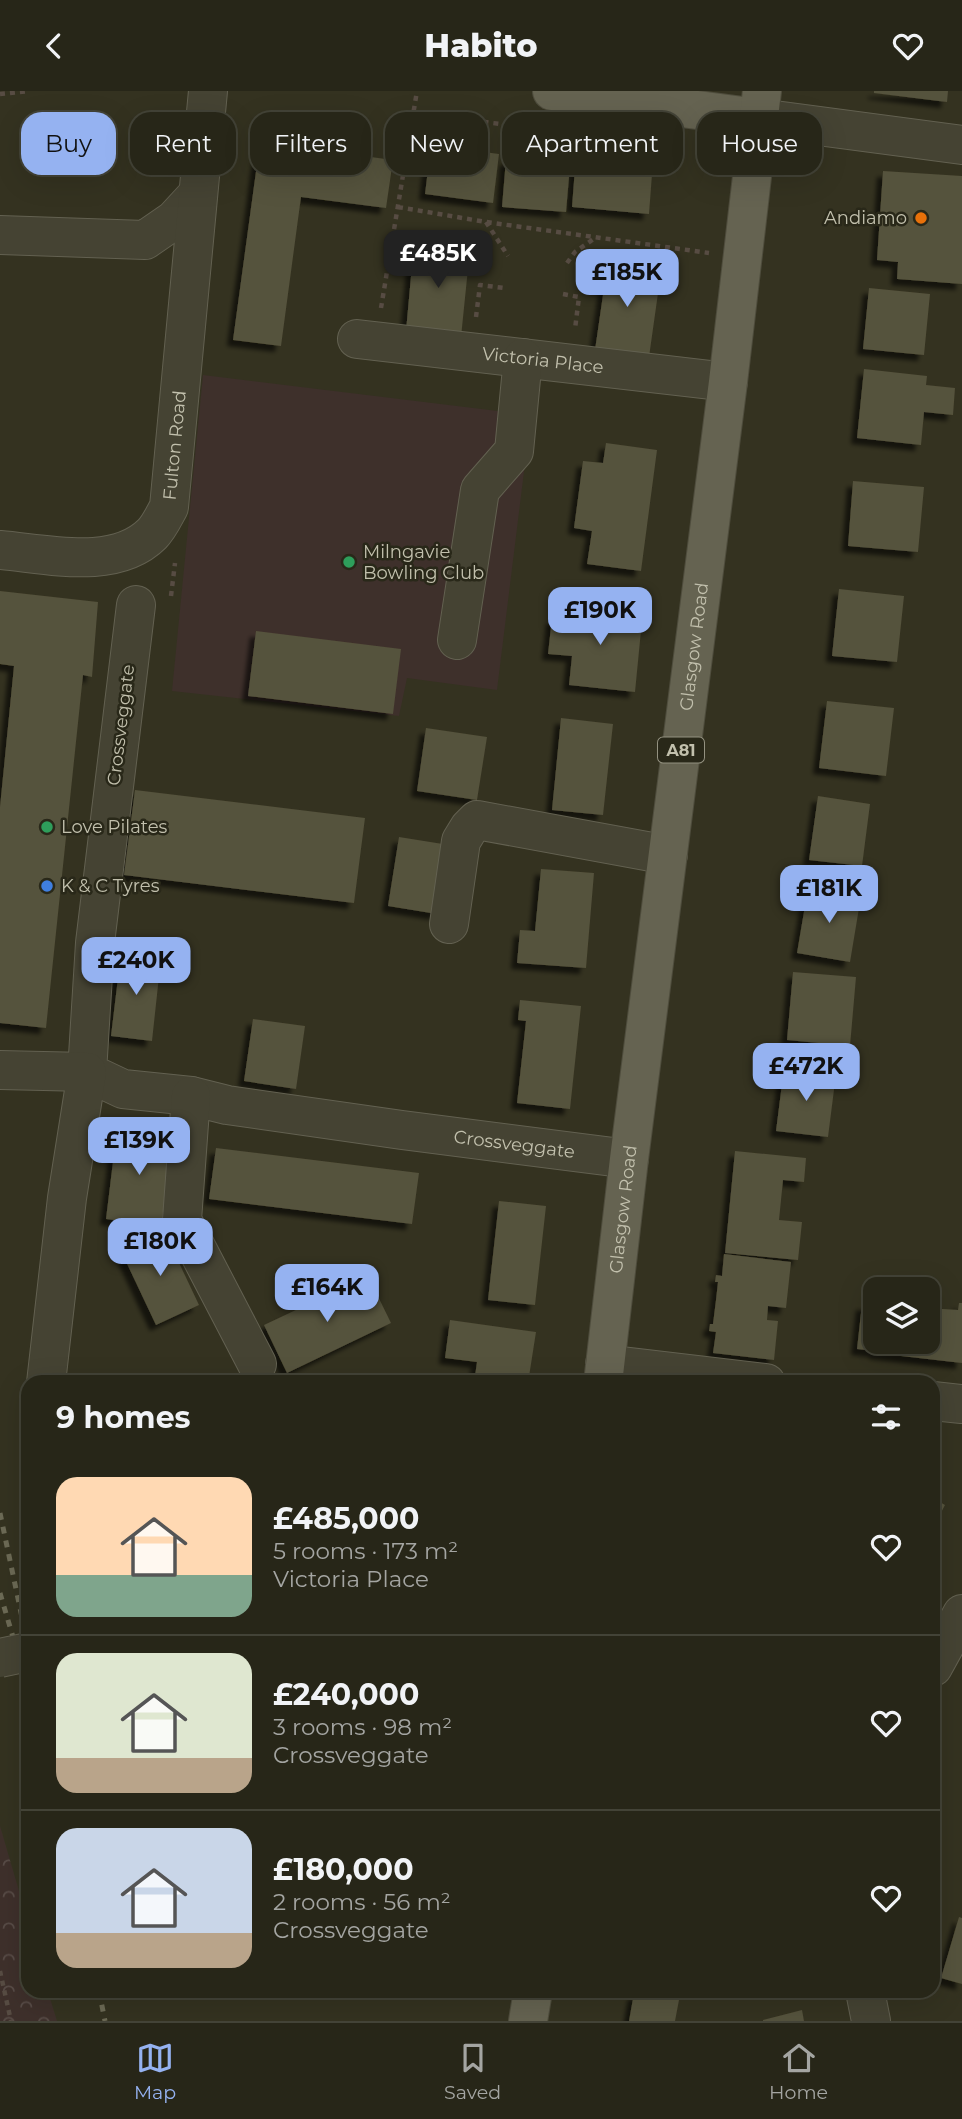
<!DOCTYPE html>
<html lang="en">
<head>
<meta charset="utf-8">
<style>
	body { margin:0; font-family:Montserrat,sans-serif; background:#333225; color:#f1f3f6; height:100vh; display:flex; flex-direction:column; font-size:26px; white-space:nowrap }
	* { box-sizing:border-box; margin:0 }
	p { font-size:23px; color:#a4a5a2 }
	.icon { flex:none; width:38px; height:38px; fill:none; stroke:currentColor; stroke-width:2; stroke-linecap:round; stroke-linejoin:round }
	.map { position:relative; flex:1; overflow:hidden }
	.side { position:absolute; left:21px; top:1284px; width:919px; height:623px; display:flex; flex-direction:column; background:#272618; border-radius:21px; box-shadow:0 7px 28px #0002,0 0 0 2px #434337 }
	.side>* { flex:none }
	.top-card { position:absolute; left:21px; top:21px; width:920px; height:63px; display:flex; gap:14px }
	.buttons { position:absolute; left:863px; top:1186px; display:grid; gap:14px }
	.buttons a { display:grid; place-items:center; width:77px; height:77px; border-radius:14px; background:#272618; box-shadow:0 7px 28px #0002,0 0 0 2px #434337; font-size:35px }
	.price { position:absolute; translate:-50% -60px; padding:0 16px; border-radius:14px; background:#95b2f1; color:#111; font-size:23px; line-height:46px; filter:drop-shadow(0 2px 4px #0008) }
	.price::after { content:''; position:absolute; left:50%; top:42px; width:21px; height:16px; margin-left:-10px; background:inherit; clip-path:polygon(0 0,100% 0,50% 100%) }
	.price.current { background:#222; color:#fff }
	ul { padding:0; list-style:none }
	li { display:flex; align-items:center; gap:21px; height:175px; padding:0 35px }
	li+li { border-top:2px solid #434337 }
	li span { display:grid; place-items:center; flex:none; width:196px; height:140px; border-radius:21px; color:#555 }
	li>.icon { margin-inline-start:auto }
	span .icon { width:84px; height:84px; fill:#fffc; stroke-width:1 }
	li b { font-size:30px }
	h2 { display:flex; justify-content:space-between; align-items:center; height:84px; padding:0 35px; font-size:30px }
	.chip { padding:0 24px; border-radius:21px; background:#272618; box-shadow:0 7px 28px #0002,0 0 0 2px #434337; font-size:24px; line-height:63px }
	.chip.current { background:#95b2f1; color:#111 }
	header { display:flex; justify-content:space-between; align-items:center; height:91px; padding:0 35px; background:#272618; font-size:32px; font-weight:800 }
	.dock { display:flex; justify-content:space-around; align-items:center; height:98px; border-top:2px solid #434337; background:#272618; font-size:19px; color:#a4a5a2 }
	.dock a { display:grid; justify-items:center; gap:4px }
	.dock .current { color:#95b2f1 }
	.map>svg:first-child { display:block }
</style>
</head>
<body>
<header><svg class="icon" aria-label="back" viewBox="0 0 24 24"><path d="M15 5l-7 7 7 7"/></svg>Habito<svg class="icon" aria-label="heart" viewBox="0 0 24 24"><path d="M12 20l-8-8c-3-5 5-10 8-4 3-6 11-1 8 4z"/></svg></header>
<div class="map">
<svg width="962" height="1930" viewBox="0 0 962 1930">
	<defs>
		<pattern id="park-crowns" width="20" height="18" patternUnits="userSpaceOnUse" patternTransform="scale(1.75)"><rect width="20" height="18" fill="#3e302b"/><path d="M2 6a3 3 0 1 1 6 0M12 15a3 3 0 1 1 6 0" fill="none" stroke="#584c47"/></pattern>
		<filter id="shadow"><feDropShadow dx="-6" dy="6" stdDeviation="2" flood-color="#0009"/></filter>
	</defs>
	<rect width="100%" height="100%" fill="#343220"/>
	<path fill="url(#park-crowns)" d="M 0,1735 L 28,1831 L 28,1900 L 48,1901 L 57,1930 L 0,1930 Z"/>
	<path fill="#3e302b" d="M 203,284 L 531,324 L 497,599 L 407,587 L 399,625 L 172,600 Z"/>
	<path fill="#55523c" filter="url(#shadow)" d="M 874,0 L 948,0 L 947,11 L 874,2 Z
		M 260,51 L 393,69 L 386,117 L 301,106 L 281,255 L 233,249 Z
		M 431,54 L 499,63 L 493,112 L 425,103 Z
		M 576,64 L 653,70 L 649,123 L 572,116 Z
		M 506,68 L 570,74 L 566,121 L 502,116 Z
		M 883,80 L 962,85 L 962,193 L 897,188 L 898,171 L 877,169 Z
		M 414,152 L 470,158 L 461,246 L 406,240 Z
		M 600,172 L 661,181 L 649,266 L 595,259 L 604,197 L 596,196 Z
		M 869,197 L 930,203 L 924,264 L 863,258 Z
		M 864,278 L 927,285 L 926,294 L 955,297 L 953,324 L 924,321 L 921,354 L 857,347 Z
		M 606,352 L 657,359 L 641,480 L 587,473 L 592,440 L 574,437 L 583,370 L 603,372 Z
		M 853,390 L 924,396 L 918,461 L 848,455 Z
		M 839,498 L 904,505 L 897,571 L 832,565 Z
		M 0,500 L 98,511 L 92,586 L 83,584 L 46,937 L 0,932 L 0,716 L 14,575 L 0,573 Z
		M 583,513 L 643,519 L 635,601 L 569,594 L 572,565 L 548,563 L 552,527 L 581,530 Z
		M 256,540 L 401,558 L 393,623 L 248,605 Z
		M 827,610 L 894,617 L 886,685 L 819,677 Z
		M 561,627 L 613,633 L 603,724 L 552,719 Z
		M 426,637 L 487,646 L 477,709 L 417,700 Z
		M 135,699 L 365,727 L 354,812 L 124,784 Z
		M 818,705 L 870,713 L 862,775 L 809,769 Z
		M 399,746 L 449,754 L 437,823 L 388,815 Z
		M 541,778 L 594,782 L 586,877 L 517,872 L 520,839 L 535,840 Z
		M 808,797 L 861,805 L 850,871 L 797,862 Z
		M 121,862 L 161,867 L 152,950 L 111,945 Z
		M 793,881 L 856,886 L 850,955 L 787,949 Z
		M 520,909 L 581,915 L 570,1018 L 517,1012 L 526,930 L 518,929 Z
		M 253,928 L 305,935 L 296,998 L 244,990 Z
		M 784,977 L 836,983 L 828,1046 L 776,1040 Z
		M 117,1038 L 173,1045 L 161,1135 L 106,1128 Z
		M 216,1057 L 419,1082 L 412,1133 L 209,1108 Z
		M 735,1060 L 806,1067 L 804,1091 L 783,1089 L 779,1129 L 802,1131 L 798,1169 L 725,1162 Z
		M 499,1110 L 546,1115 L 535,1214 L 488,1209 Z
		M 164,1140 L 199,1214 L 156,1234 L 121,1160 Z
		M 724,1163 L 791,1171 L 786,1217 L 768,1215 L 767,1229 L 778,1230 L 774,1269 L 713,1262 L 716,1241 L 709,1240 L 710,1233 L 713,1233 L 716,1209 L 718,1191 L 715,1191 L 716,1184 L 722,1185 Z
		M 368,1185 L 391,1232 L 287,1282 L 264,1234 Z
		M 883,1190 L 931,1195 L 929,1213 L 928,1212 L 928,1199 L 882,1199 Z
		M 959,1212 L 962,1212 L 962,1272 L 875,1262 L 875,1260 L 857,1258 L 862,1213 L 875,1214 L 875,1251 L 928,1251 L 928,1217 L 958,1219 Z
		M 450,1229 L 536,1241 L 528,1292 L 474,1292 L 477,1271 L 445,1267 Z
		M 933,1407 L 945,1414 L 933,1437 Z
		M 959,1826 L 962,1827 L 962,1893 L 941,1887 Z
		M 634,1902 L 679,1909 L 675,1930 L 629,1930 Z
		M 802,1919 L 804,1930 L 763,1930 L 763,1929 Z"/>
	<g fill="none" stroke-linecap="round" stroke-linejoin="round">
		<g stroke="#636151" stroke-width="40">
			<g id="minor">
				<path d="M 758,27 L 962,54"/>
				<path d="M 0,144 L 145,149 L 174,129 L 198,103"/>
				<path id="s1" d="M 357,248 L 728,291"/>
				<path id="s2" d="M 0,459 C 47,463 115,480 152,443 C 159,436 164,425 169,416 L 208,0"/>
				<path id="s3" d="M 136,514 L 95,852 L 87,981 L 123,998 L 191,1005 L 227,1014 L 402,1039 L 629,1068"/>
				<path d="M 457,549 L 480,399 L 514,360 L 523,267"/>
				<path d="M 449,833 L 461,750 L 469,737 L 477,729 L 668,764"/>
				<path d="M 0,979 L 87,981 L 67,1107 L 46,1292"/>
				<path d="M 191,1005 L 182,1129 L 257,1273"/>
				<path d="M 605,1273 L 766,1292"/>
				<path d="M 933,1310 L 962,1313"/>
				<path d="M 933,1576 L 962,1523"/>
				<path d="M 865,1900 L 871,1930"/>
			</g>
		</g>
		<g stroke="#4f4d3d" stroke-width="40">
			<g id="major">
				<path d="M 552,0 L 758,27"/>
				<path id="s4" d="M 603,1292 L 629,1068 L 728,291 L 762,0"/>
				<path d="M 528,1930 L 533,1900"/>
			</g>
		</g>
		<path stroke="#574c43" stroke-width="4.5" stroke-dasharray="5 5" stroke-linecap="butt" d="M 0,3 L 29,0
			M 414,22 L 618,48
			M 398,116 L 486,131 L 709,162
			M 486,131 L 508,165
			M 567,172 L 575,161 L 595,147
			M 563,203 L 579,206 L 575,238
			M 381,217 L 417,0
			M 476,226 L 480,194 L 504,197
			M 171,505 L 175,472
			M 0,1880 L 11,1930"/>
		<use href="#minor" stroke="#454333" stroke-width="38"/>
		<use href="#major" stroke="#656351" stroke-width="38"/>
		<path stroke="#6c6a55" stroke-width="5" stroke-dasharray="7 7" stroke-linecap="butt" d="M 0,1422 L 28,1555
			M 0,1502 L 28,1597
			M 99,1900 L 105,1930"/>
		<g stroke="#636151" stroke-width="40" stroke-linecap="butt">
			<path id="minor-bridge" d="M 0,1567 L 28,1561"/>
		</g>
		<use href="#minor-bridge" stroke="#454333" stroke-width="38"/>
	</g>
	<circle fill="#e8710a" stroke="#292819" stroke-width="2.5" cx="921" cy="127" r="7"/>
	<g fill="#2e9e5b" stroke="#292819" stroke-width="2.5">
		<circle cx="349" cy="471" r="7"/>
		<circle cx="47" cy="736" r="7"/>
	</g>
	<circle fill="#3f7fe0" stroke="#292819" stroke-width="2.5" cx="47" cy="795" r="7"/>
	<g text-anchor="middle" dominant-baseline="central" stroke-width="5" stroke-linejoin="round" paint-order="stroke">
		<rect fill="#292819" stroke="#949281" stroke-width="2" x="658" y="646.5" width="46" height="25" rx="5"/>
		<g font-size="16" font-weight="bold" fill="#c2c0ad">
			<text x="681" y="659">A81</text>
		</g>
		<g font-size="18" fill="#c2c0ad" stroke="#292819" text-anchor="start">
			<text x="907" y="127" text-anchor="end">Andiamo</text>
			<text x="363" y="461">Milngavie<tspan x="363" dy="21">Bowling Club</tspan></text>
			<text x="61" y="736">Love Pilates</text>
			<text x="61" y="795">K &amp; C Tyres</text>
		</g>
		<g font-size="18" fill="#c2c0ad" stroke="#292819">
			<text stroke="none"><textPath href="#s1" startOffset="187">Victoria Place</textPath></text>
			<text stroke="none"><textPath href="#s2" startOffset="252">Fulton Road</textPath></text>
			<text stroke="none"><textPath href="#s4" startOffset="742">Glasgow Road</textPath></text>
			<text transform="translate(121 634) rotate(-83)">Crossveggate</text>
			<text stroke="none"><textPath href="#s3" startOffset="905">Crossveggate</textPath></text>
			<text stroke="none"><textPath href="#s4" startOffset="175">Glasgow Road</textPath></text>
		</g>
	</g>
</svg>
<div class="buttons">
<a><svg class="icon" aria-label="layers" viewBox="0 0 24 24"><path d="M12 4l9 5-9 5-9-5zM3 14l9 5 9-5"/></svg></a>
</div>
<b class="price current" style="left:438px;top:199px">£485K</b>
<b class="price" style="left:627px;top:218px">£185K</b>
<b class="price" style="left:600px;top:556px">£190K</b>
<b class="price" style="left:829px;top:834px">£181K</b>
<b class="price" style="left:136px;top:906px">£240K</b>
<b class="price" style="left:806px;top:1012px">£472K</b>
<b class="price" style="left:139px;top:1086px">£139K</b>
<b class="price" style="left:160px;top:1187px">£180K</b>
<b class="price" style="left:327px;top:1233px">£164K</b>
<div class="top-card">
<a class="chip current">Buy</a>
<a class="chip">Rent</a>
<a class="chip">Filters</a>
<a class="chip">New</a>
<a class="chip">Apartment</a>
<a class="chip">House</a>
</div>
<section class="side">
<h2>9 homes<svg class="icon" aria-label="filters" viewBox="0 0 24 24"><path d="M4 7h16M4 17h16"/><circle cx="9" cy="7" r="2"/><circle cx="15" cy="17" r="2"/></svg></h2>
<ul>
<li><span style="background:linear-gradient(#ffd9b3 70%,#7fa58c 0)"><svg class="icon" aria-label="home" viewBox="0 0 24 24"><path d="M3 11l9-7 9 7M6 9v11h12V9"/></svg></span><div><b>£485,000</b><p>5 rooms · 173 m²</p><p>Victoria Place</p></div><svg class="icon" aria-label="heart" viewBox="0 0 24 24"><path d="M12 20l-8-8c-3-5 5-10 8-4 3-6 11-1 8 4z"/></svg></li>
<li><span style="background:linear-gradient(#dfe7d0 75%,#b9a48a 0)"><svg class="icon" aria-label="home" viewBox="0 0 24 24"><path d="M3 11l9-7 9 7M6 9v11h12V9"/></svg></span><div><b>£240,000</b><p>3 rooms · 98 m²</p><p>Crossveggate</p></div><svg class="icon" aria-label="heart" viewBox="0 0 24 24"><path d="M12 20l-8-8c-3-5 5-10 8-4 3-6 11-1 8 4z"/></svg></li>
<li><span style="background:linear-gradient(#c9d6e8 75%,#b9a48a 0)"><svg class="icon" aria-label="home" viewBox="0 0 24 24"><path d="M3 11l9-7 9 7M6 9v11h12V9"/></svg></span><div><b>£180,000</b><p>2 rooms · 56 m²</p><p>Crossveggate</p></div><svg class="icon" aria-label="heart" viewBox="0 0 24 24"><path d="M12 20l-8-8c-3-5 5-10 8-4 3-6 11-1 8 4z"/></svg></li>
</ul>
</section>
</div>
<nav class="dock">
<a class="current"><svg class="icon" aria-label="map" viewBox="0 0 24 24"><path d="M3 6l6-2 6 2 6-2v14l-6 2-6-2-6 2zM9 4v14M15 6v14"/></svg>Map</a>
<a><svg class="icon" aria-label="saved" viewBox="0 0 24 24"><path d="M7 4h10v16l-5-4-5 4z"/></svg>Saved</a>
<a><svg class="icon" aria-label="home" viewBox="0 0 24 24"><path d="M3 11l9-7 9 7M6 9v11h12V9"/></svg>Home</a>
</nav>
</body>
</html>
